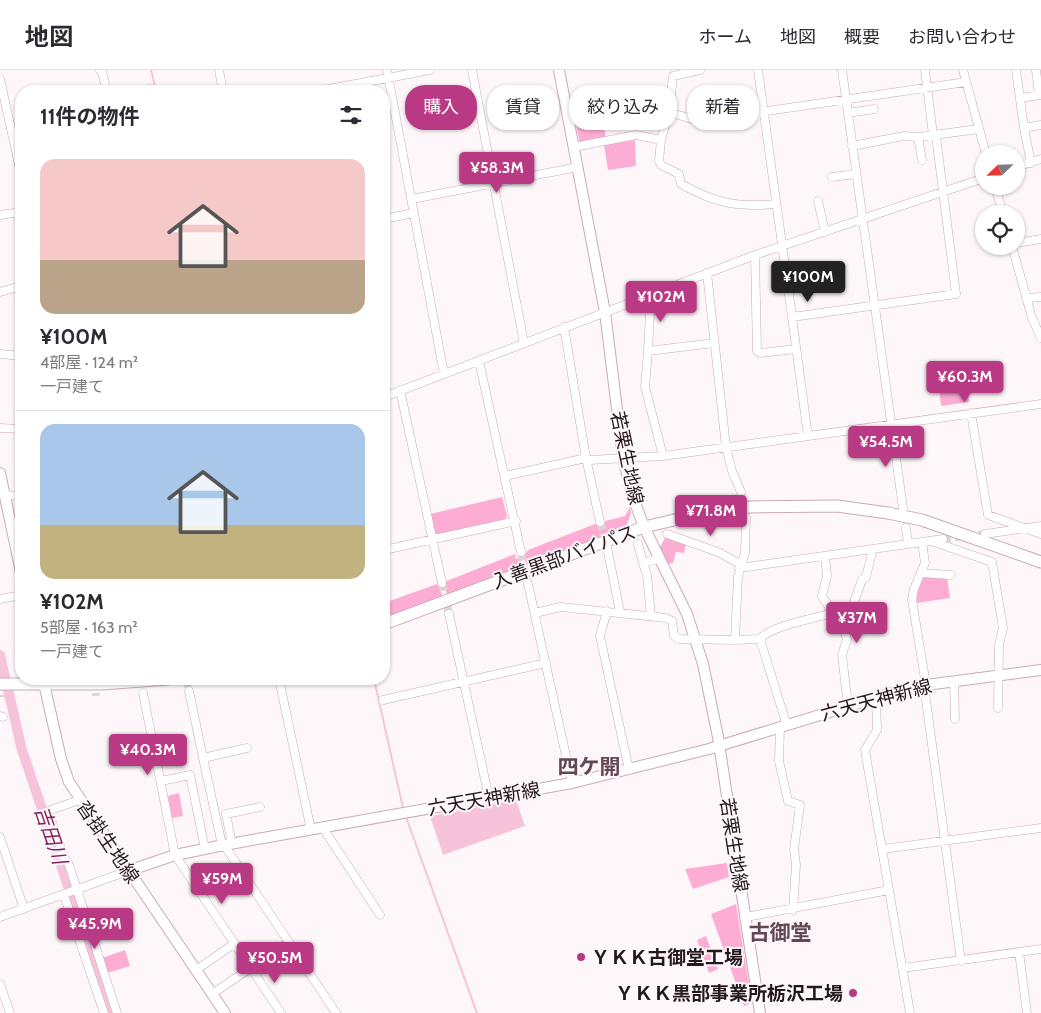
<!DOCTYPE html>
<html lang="ja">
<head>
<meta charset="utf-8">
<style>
	body { margin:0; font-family:Cabin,"Noto Sans JP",sans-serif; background:#f2f2f3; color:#2b2b33; height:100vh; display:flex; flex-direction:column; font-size:19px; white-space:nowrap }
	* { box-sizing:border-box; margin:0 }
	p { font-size:16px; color:#7c7c81 }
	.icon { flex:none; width:28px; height:28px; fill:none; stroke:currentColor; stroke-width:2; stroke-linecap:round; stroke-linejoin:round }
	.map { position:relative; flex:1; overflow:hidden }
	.panel { position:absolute; left:15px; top:15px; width:375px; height:600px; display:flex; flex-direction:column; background:#fff; border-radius:20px; box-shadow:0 1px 4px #0004 }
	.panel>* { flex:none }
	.banner { position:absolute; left:405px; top:15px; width:475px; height:45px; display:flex; gap:10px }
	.needle { width:32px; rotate:247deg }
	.buttons { position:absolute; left:975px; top:75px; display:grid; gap:10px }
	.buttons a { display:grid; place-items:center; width:50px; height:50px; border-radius:50%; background:#fff; box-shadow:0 1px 4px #0004; font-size:25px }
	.price { position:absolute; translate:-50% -42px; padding:0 11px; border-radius:5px; background:#b93984; color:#fff; font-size:16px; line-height:32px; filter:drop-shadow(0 1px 2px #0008) }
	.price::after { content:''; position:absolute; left:50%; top:30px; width:15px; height:11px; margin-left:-8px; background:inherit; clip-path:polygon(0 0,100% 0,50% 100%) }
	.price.on { background:#222; color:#fff }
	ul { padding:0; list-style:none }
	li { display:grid; align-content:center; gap:10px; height:265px; padding:0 25px }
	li+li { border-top:1px solid #e1e1e2 }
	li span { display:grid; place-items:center; height:155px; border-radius:15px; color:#555 }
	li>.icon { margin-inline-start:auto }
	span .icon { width:90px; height:90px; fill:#fffc; stroke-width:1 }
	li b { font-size:21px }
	h2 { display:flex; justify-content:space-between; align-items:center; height:60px; padding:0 25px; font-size:21px }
	.chip { padding:0 18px; border-radius:20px; background:#fff; box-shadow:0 1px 4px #0004; font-size:18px; line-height:45px }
	.chip.on { background:#b93984; color:#fff }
	header { display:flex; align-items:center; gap:30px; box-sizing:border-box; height:70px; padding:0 25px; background:#fff; border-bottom:1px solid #e1e1e2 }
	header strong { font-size:24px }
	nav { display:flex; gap:28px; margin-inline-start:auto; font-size:18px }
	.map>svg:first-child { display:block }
</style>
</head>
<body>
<header>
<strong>地図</strong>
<nav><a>ホーム</a><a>地図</a><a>概要</a><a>お問い合わせ</a></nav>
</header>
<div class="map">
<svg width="1041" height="943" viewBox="0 0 1041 943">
	<rect width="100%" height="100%" fill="#fef7fa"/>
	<path fill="#fdacd4" d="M 601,41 L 606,68 L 580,73 L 574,46 Z
		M 635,70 L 636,96 L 608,100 L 604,75 Z
		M 965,303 L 969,332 L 941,336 L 938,307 Z
		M 502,427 L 507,446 L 505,449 L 435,467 L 430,444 Z
		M 630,437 L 631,443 L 626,457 L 526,494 L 524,486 L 528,480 L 595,454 L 599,454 L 600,458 L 605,456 L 605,451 L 625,446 Z
		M 666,466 L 686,474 L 684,483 L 676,482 L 673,493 L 667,494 L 660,477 Z
		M 515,484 L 516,489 L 521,487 L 522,495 L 447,526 L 444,512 Z
		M 924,505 L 947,507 L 950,528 L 917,533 L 916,525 Z
		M 437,514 L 440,518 L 443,528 L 384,549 L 384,533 Z
		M 179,723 L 183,746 L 172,748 L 168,726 Z
		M 727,793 L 729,807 L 693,819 L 685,799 Z
		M 736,834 L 752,933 L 744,936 L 711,844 Z
		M 706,866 L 718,899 L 709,903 L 697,870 Z
		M 125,880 L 130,896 L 107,903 L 102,888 Z"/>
	<path fill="#f7c3db" d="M 516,730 L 525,756 L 443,785 L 430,746 Z"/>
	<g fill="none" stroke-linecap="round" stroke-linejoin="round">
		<path stroke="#f7c3db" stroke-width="2" d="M 151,0 L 156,20
			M 301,21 L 305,20
			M 374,609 L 403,738
			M 0,626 L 9,626
			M 724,740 L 751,918
			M 406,747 L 477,943"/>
		<path stroke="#f7c3db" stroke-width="10" d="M 0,585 L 22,680 L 111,943"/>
		<path stroke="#ddd6d9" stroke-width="8" stroke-dasharray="8 4" stroke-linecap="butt" d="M 741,422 L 745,442
			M 600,452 L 607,475
			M 943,469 L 985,464
			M 521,482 L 528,514
			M 442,513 L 449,544
			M 186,609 L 189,621
			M 95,611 L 96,626"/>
		<g stroke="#caaab9" stroke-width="9">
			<path id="minor" d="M 100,0 L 102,2 L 107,21
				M 219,0 L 223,21
				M 387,0 L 444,304
				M 472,0 L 524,273
				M 758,0 L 792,247 L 956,224 L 936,66
				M 842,0 L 903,438
				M 925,0 L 933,65
				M 963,0 L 986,84
				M 1016,0 L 1024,58
				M 1036,0 L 1039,25
				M 0,9 L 21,104
				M 140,21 L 150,19 L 153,21
				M 318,21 L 430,0
				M 1021,28 L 1041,25
				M 669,42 L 698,51 L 966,12
				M 848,43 L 874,39
				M 661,70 L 659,91 L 661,95 L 679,104 L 681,114 C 717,134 736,137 776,134
				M 852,76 L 904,66 L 918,67
				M 574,77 L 636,65 L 661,70 L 669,42 L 673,6 L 700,0
				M 922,90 L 918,67 L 979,59
				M 1031,93 L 1024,58 L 1041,55
				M 1016,97 L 1041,89
				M 832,107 L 856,104
				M 995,116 L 1003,144
				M 412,129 L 578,97
				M 818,131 L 825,162
				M 0,145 L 21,142
				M 384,149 L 414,143
				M 1016,173 L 1041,169
				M 1012,176 L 1032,248 L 1041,268
				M 755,185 L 757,281 L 760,283 L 796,279
				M 707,203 L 726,377 L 732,401 L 741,422
				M 0,222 L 21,216
				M 1026,228 L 1041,227
				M 792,247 L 808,366
				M 564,257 L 586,388 L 600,452
				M 648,281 L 651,224
				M 0,284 L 21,286
				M 479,291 L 521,482
				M 400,320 L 442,513
				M 384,327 L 755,185 L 984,108
				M 971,343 L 988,445 L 1041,464
				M 0,358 L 21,359
				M 663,386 L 645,317 L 648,281 L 714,273
				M 505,406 L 586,388 L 590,390 L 663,386 L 1041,334
				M 5,425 L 21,426
				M 906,458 L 908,474
				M 667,464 L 718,482 L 740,494
				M 985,464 L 1041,456
				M 931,471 L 992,492 L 1003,558 L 999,575 L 998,638
				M 922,472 L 925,493 L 914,519 L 912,530 L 926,615
				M 638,474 L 643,493
				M 607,477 L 620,542
				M 384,480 L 516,451
				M 739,498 L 943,469
				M 921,503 L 951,505
				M 528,514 L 572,713
				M 0,529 L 21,525
				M 607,541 L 600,566 L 629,700
				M 838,541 L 853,535 L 862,510 L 866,507 L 873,479
				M 535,543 L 561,537 L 666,548 L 672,551 L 674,566 L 679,569 L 735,570 L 738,506 L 745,483 L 746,447
				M 833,543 L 838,541 L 847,569 L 842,585 L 848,636
				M 449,544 L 489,728
				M 651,546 L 647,505 L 643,493 L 659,489
				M 760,569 C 770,556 816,548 833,543 L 822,526 L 827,506 L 825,486
				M 735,570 L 760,569 L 787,656
				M 279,609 L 311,760
				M 954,611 L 955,649
				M 924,615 L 961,891
				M 189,621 L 203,688 L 247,678
				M 143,623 L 175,785 L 281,943
				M 876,627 L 877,660 L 865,680 L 889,820
				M 383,630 L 546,593
				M 0,646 L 3,647
				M 780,658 L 779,691 L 788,731 L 800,735 L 794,779 L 796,795 L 793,840
				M 203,688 L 222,775
				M 161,711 L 190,705 L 205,779
				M 79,730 L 48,741 L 64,787 L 69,795 L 117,943
				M 323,758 L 380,845
				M 0,767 L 24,839
				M 232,774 L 226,744 L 260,737
				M 224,775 L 336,943
				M 883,779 L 1041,758
				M 64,825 L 104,943
				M 0,847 L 128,801
				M 746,847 L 889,820 L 910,943
				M 1019,882 L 1027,943
				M 903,898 L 1041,879
				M 196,900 L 234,874
				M 0,914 L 10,943
				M 212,924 L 289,872"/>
		</g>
		<g stroke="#caaab9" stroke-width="12">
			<path id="major" d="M 559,0 L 605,242 L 623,388 L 634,430 L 644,457 L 687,544 L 703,594 L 718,667 L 760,943
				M 0,403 L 21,502
				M 43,609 L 61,689 L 69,712 L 225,943
				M 128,801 L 175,785 L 224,775 L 572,713 L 709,679 L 895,622 L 926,615 L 1041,600"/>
		</g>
		<g stroke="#caaab9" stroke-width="13">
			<path id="highway" d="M 384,554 L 644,457 L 700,444 L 750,437 L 837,436 L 888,443 L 922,450 L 1041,492
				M 0,614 L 102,614 L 169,609"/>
		</g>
		<use href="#minor" stroke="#fff" stroke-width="8"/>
		<use href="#major" stroke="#fff" stroke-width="10"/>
		<use href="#highway" stroke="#fff" stroke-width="11"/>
	</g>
	<g fill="#b93984" stroke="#fef7fa" stroke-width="2">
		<circle cx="581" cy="887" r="5"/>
		<circle cx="853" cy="923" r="5"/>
	</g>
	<g text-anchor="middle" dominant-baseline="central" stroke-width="4" stroke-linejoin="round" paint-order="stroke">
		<g font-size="19" fill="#24181e" stroke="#fef7fa">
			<text transform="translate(627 388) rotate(78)">若栗生地線</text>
			<text transform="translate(564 487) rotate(-20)">入善黒部バイパス</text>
			<text transform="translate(876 630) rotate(-15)">六天天神新線</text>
			<text transform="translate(484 729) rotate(-10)">六天天神新線</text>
			<text transform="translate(108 772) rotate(56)">沓掛生地線</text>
			<text transform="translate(734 775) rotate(81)">若栗生地線</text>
		</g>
		<g font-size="19" font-weight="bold" fill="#24181e" stroke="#fef7fa" text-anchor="start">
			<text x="591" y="887">ＹＫＫ古御堂工場</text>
			<text x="843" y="923" text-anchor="end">ＹＫＫ黒部事業所栃沢工場</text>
		</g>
		<g font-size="20" font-style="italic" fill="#82235b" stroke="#fef7fa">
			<text transform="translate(51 765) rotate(71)">吉田川</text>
		</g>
		<g font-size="21" font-weight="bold" fill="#634754" stroke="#fef7fa">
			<text x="589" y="696">四ケ開</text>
			<text x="780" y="862">古御堂</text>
		</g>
	</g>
</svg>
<div class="buttons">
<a><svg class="needle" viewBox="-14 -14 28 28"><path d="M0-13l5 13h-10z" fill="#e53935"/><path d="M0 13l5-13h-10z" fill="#7c7c81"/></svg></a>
<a><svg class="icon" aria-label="locate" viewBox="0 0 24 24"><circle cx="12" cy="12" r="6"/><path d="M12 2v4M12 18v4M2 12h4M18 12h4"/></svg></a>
</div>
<b class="price" style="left:497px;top:124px">¥58.3M</b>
<b class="price on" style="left:808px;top:233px">¥100M</b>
<b class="price" style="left:661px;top:253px">¥102M</b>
<b class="price" style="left:965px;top:333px">¥60.3M</b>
<b class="price" style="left:886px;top:398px">¥54.5M</b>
<b class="price" style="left:711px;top:467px">¥71.8M</b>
<b class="price" style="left:857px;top:574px">¥37M</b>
<b class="price" style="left:148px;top:706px">¥40.3M</b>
<b class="price" style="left:222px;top:835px">¥59M</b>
<b class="price" style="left:95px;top:880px">¥45.9M</b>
<b class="price" style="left:275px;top:914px">¥50.5M</b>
<div class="banner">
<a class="chip on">購入</a>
<a class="chip">賃貸</a>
<a class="chip">絞り込み</a>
<a class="chip">新着</a>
</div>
<section class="panel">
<h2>11件の物件<svg class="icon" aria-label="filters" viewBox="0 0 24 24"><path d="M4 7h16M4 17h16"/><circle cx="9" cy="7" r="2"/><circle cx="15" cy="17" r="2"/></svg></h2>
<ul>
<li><span style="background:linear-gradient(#f6c9c9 65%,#b9a48a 0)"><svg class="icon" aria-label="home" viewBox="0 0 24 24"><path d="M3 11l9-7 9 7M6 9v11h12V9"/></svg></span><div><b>¥100M</b><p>4部屋 · 124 m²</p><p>一戸建て</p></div></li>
<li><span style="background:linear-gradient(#a9c7e8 65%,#c2b280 0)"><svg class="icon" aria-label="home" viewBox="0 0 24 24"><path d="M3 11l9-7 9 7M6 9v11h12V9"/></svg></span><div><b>¥102M</b><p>5部屋 · 163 m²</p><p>一戸建て</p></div></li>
</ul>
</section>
</div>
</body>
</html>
